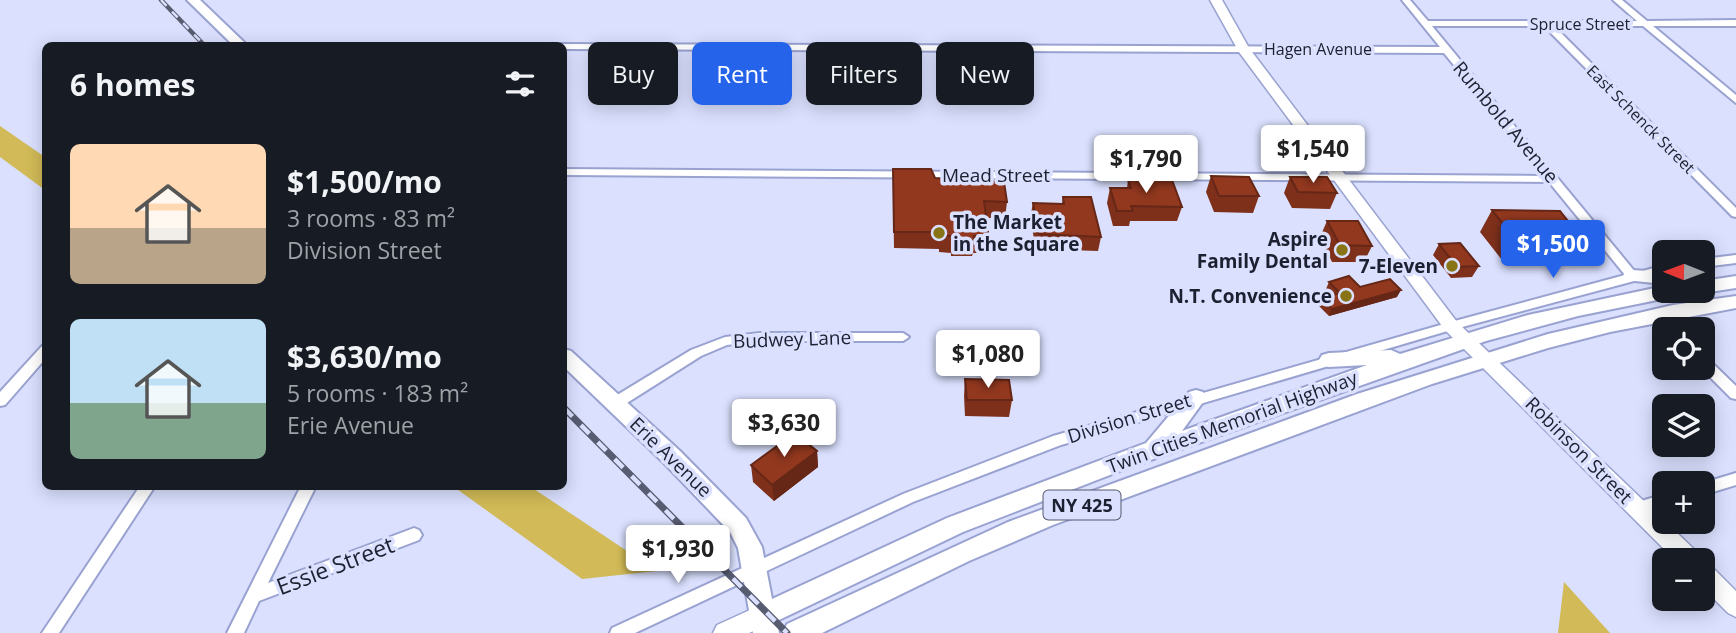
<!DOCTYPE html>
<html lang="en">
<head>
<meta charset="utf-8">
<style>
	body { margin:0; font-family:"Open Sans",sans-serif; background:#242831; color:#f1f3f6; height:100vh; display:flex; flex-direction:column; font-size:26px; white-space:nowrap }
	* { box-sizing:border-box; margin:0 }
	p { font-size:23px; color:#9ea1a6 }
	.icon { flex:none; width:38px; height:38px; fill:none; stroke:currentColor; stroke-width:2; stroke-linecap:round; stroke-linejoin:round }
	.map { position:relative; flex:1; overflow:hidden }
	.side { position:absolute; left:42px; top:42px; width:525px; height:448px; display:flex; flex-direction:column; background:#171b24; border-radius:10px; box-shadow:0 4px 18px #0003 }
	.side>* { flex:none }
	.hud { position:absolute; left:588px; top:42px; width:665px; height:63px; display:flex; gap:14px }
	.needle { width:46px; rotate:271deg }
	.tools { position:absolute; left:1652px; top:240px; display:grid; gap:14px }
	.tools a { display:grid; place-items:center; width:63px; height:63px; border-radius:10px; background:#171b24; box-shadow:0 4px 18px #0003; font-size:35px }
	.price { position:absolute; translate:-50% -60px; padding:0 16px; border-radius:7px; background:#fff; color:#222; font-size:23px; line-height:46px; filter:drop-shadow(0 2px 4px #0008) }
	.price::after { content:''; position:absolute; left:50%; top:42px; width:21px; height:16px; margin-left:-10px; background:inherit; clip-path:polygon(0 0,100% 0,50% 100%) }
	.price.on { background:#2563eb; color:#fff }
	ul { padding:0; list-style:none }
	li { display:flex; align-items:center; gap:21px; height:175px; padding:0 28px }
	li span { display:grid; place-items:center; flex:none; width:196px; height:140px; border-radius:10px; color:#555 }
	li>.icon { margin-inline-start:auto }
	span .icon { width:84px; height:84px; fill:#fffc; stroke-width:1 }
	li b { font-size:30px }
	h2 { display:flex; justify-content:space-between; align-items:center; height:84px; padding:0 28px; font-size:30px }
	.pill { padding:0 24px; border-radius:10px; background:#171b24; box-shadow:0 4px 18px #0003; font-size:24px; line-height:63px }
	.pill.on { background:#2563eb; color:#fff }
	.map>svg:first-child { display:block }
</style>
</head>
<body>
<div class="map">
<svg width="1736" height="633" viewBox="0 0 1736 633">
	<rect width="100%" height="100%" fill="#dae0fe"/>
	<path fill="#d1ba57" d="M 0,126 L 45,157 L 45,190 L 0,157 Z
		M 454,487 L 531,487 L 657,571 L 582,579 Z
		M 1564,582 L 1610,633 L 1558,633 Z"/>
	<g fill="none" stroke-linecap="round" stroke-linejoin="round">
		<g stroke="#99a2d0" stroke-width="4">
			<path id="street" d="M 1402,0 L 1410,0 L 1428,21 L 1637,21 L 1613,0 L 1622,0 L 1647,21 L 1736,20 L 1736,26 L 1653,26 L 1736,95 L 1736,103 L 1643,26 L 1554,26 L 1736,208 L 1736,217 L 1732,216 L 1544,26 L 1432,26 L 1636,273 L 1664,265 L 1664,273 L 1451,330 L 1061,445 L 913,502 L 635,633 L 610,633 L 612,628 L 903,494 L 1053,436 L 1451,322 L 1625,275 L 1549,182 L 564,175 L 564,169 L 1544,176 L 1444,53 L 564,49 L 564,46 L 555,46 L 556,44 L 1440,47 Z
				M 1736,255 L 1736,263 L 1703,267 L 1703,259 Z
				M 760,333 L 903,333 L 909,337 L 903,341 L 760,341 L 727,345 L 701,356 L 619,408 L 609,408 L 607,404 L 609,400 L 691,350 L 725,337 Z
				M 46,345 L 46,358 L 5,405 L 0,406 L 0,392 L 42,346 Z
				M 1703,357 L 1708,359 L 1736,386 L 1736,399 L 1731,398 L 1701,368 L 1703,368 Z
				M 1736,473 L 1736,485 L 1703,495 L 1703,483 Z
				M 140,486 L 155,486 L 59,633 L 42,633 Z
				M 301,486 L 316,486 L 268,583 L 414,528 L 419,530 L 422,535 L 419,540 L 259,601 L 244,633 L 227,633 Z
				M 1664,494 L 1664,506 L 1637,514 L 1632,512 L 1630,508 L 1632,504 Z"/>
		</g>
		<g stroke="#99a2d0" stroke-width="3">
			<path id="secondary" d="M 1210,0 L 1222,0 L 1249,48 L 1457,322 L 1698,553 L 1701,560 L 1675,560 L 1445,330 L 1239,52 Z
				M 1703,563 L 1711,566 L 1736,591 L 1736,617 L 1728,613 L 1703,588 Z
				M 763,604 L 771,607 L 775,615 L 771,623 L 749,633 L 713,633 L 717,625 Z"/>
		</g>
		<g stroke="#99a2d0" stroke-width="4">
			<path id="primary" d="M 187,0 L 200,0 L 248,46 L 234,46 Z
				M 1632,270 L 1664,272 L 1664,284 L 1625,280 L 1623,276 L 1625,272 Z
				M 1736,276 L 1736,288 L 1703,293 L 1696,290 L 1703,290 L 1703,281 Z
				M 1664,286 L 1664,290 L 1686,290 L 1677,296 L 1578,316 L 1486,341 L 1128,468 L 963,532 L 777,621 L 779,633 L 753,633 L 738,548 L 730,532 L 664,463 L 564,367 L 564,349 L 571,351 L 680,451 L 746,518 L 762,547 L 772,599 L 947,518 L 1146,443 L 1189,392 L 1196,390 L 1203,392 L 1206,398 L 1182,431 L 1367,365 L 1329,367 L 1322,365 L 1319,360 L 1322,355 L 1329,353 L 1391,350 L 1400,354 L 1528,315 Z
				M 1736,296 L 1736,308 L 1610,332 L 1548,348 L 1432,384 L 1053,525 L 969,561 L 822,633 L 783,633 L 787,624 L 1008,522 L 1357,394 L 1548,334 L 1673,305 Z"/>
		</g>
		<use href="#street" fill="#fff" fill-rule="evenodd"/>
		<use href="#secondary" fill="#fff" fill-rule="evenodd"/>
		<use href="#primary" fill="#fff" fill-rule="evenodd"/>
		<g stroke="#585c71" stroke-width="4.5">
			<path id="rail-far1" d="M 161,0 L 205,46"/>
		</g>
		<g stroke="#585c71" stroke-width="7">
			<path id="rail" d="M 564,408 L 787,633"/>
		</g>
		<use href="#rail-far1" stroke="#dae0fe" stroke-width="2.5" stroke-dasharray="8" stroke-linecap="butt"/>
		<use href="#rail" stroke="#dae0fe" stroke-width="4.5" stroke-dasharray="12" stroke-linecap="butt"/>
	</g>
	<path fill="#7e301b" d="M 1211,176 L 1259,196 L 1253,213 L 1214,212 L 1206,192 Z
		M 1290,177 L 1337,193 L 1330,209 L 1292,208 L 1284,193 Z
		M 935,178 L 1007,202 L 1005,218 L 986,218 L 988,232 L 986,249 L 984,249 L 984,253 L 973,253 L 972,256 L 951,256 L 951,253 L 939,252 L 939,249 L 894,248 L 893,185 Z
		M 1128,180 L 1182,207 L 1177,221 L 1130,221 L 1129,226 L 1113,226 L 1107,203 L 1110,188 L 1127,188 Z
		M 1063,197 L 1101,237 L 1098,251 L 1036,249 L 1030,218 L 1033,203 L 1062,204 Z
		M 1492,210 L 1583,240 L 1569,261 L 1502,260 L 1480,232 Z
		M 1327,221 L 1372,246 L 1364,262 L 1332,262 L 1320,237 Z
		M 1439,244 L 1479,266 L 1472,277 L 1451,278 L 1433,255 Z
		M 1329,282 L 1360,287 L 1397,297 L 1329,316 L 1318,305 L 1321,298 L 1332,295 L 1326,289 Z
		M 965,379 L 1012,400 L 1009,417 L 965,416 L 964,396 Z
		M 817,451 L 818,467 L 774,501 L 753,482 L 751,465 Z"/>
	<path fill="#662716" d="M 1401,290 L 1397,297 L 1329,316 L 1332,309 Z
		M 817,451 L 818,467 L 774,501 L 772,485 Z"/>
	<path fill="#92381f" stroke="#662716" stroke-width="2" d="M 893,169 L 931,169 L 935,178 L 1004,182 L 1007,202 L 984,201 L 988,232 L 985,232 L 985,236 L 974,236 L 974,240 L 953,240 L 952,236 L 941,236 L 940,232 L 894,232 Z
		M 1211,176 L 1249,177 L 1259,196 L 1219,196 Z
		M 1290,177 L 1327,177 L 1337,193 L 1298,192 Z
		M 1128,180 L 1172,180 L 1182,207 L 1131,206 L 1133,211 L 1117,211 L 1110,188 L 1131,188 Z
		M 1063,197 L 1091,197 L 1101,237 L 1039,234 L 1033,203 L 1064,204 Z
		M 1492,210 L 1560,211 L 1583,240 L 1515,239 Z
		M 1327,221 L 1358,221 L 1372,246 L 1340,245 Z
		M 1460,243 L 1479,266 L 1457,267 L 1439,244 Z
		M 1349,276 L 1360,287 L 1390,279 L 1401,290 L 1332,309 L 1321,298 L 1340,293 L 1329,282 Z
		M 965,379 L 1009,380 L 1012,400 L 967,400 Z
		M 795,433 L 817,451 L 772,485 L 751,465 Z"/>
	<g fill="#887417" stroke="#dae0fe" stroke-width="2.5">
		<circle cx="939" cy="233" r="7"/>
		<circle cx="1342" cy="250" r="7"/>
		<circle cx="1452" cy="266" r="7"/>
		<circle cx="1346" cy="296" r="7"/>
	</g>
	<g text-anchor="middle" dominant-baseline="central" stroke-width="7" stroke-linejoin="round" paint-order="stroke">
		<g font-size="16" fill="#1d2031" stroke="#dae0fe">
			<text x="1580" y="24">Spruce Street</text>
			<text x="1318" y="49">Hagen Avenue</text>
			<text transform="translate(1641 119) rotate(45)">East Schenck Street</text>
		</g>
		<rect fill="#dae0fe" stroke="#565a6e" stroke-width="2" x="1043.5" y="490.5" width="77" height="29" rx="5"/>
		<g font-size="18" font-weight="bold" fill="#1d2031">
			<text x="1082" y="505">NY 425</text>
		</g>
		<g font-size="19" fill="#1d2031" stroke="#dae0fe">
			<text transform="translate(1506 122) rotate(50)">Rumbold Avenue</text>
			<text x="996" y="175">Mead Street</text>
			<text transform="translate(792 339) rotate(-2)">Budwey Lane</text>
			<text transform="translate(1129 418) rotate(-17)">Division Street</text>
			<text transform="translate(1232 422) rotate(-20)">Twin Cities Memorial Highway</text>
			<text transform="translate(1579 450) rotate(45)">Robinson Street</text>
			<text transform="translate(671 457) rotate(44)">Erie Avenue</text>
		</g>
		<g font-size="19" font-weight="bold" fill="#1d2031" stroke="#dae0fe" text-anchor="end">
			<text x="953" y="222" text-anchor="start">The Market<tspan x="953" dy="22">in the Square</tspan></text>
			<text x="1328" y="239">Aspire<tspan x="1328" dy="22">Family Dental</tspan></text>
			<text x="1438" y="266">7-Eleven</text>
			<text x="1332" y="296">N.T. Convenience</text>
		</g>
		<g font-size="23" fill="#1d2031" stroke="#dae0fe">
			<text transform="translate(335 565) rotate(-21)">Essie Street</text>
		</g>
	</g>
</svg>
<div class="tools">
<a><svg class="needle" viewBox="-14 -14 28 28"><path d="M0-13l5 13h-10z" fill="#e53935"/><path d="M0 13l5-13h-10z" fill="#9ea1a6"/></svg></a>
<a><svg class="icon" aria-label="locate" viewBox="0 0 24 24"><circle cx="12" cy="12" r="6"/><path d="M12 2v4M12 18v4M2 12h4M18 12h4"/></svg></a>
<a><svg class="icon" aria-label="layers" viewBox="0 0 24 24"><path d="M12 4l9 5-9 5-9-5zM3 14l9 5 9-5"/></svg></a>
<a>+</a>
<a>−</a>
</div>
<b class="price" style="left:1313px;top:185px">$1,540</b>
<b class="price" style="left:1146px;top:195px">$1,790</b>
<b class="price on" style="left:1553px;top:280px">$1,500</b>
<b class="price" style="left:988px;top:390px">$1,080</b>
<b class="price" style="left:784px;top:459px">$3,630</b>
<b class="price" style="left:678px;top:585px">$1,930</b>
<div class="hud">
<a class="pill">Buy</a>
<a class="pill on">Rent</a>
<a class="pill">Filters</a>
<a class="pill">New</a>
</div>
<section class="side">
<h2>6 homes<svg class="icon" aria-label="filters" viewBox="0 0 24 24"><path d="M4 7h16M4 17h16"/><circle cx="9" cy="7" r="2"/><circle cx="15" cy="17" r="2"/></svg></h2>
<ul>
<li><span style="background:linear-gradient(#ffd9b3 60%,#b9a48a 0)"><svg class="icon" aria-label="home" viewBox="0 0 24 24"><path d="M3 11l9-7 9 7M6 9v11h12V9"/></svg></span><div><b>$1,500/mo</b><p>3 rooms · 83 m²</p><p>Division Street</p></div></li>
<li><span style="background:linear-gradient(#bfe0f5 60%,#7fa58c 0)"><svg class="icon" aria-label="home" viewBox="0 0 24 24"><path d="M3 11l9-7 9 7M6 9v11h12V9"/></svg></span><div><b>$3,630/mo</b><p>5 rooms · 183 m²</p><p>Erie Avenue</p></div></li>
</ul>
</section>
</div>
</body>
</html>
